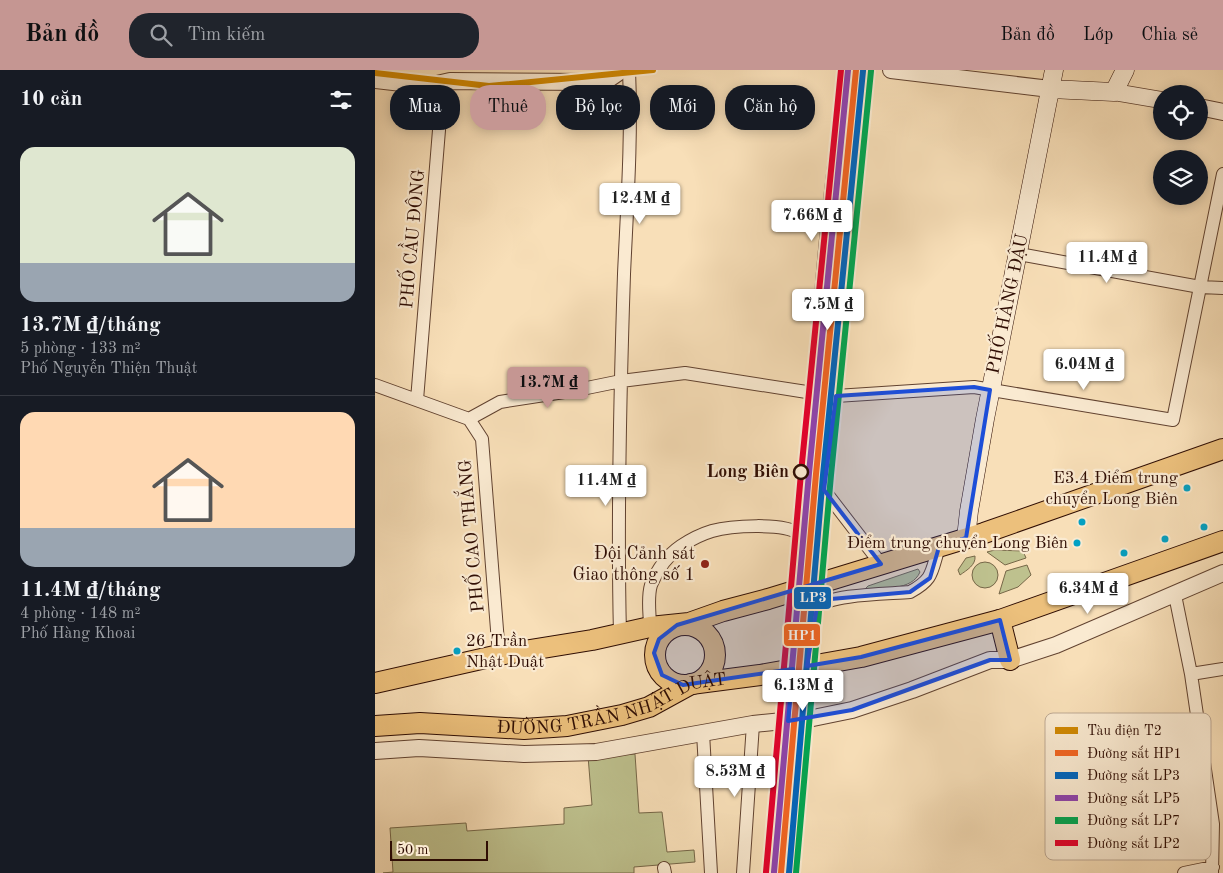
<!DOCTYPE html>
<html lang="vi">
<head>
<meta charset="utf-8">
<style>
	body { margin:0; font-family:"Old Standard TT",serif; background:#20242c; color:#f1f3f6; height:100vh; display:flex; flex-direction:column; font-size:19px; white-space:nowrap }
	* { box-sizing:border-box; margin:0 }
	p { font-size:16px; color:#9ea1a6 }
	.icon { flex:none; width:28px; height:28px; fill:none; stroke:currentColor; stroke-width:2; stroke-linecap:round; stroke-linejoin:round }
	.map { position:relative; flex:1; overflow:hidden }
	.side { display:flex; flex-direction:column; background:#171b24; width:375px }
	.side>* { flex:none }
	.guide { position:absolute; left:15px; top:15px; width:475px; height:45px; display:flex; gap:10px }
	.fabs { position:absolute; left:778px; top:15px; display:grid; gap:10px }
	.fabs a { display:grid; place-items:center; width:55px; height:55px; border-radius:50%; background:#171b24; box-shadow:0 2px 12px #0003; font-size:25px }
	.scale { position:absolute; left:15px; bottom:12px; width:98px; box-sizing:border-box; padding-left:5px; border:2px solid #2f0d03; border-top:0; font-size:14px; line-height:18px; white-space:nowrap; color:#2f0d03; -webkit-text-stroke:4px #faead1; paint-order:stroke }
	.price { position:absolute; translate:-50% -42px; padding:0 11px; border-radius:5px; background:#fff; color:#222; font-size:16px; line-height:32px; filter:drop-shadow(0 1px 2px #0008) }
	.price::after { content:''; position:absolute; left:50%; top:30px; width:15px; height:11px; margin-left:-8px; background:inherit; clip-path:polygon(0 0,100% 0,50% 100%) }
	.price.current { background:#c59692; color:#111 }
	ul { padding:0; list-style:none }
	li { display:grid; align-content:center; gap:10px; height:265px; padding:0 20px }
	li+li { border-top:1px solid #363941 }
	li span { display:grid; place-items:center; height:155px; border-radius:15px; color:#555 }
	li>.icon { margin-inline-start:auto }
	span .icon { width:90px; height:90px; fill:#fffc; stroke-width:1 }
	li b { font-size:21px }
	h2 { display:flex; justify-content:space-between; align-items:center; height:60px; padding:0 20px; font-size:21px }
	.chip { padding:0 18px; border-radius:20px; background:#171b24; box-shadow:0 2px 12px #0003; font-size:18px; line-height:45px }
	.chip.current { background:#c59692; color:#111 }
	header { display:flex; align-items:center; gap:30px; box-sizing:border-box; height:70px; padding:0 25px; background:#c59692; color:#111 }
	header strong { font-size:24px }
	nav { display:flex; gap:28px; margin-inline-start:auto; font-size:18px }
	.search { width:350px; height:45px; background:#20242c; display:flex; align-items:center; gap:12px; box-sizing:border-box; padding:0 18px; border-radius:20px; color:#9ea1a6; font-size:19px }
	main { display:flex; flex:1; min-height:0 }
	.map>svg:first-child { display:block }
</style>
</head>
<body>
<header>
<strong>Bản đồ</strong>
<div class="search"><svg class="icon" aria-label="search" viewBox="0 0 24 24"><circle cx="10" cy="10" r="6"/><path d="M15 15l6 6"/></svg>Tìm kiếm</div>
<nav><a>Bản đồ</a><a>Lớp</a><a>Chia sẻ</a></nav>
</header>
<main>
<section class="side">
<h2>10 căn<svg class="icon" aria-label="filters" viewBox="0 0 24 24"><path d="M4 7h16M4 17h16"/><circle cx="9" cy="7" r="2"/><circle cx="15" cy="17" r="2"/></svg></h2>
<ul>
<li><span style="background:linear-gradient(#dfe7d0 75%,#9aa5b1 0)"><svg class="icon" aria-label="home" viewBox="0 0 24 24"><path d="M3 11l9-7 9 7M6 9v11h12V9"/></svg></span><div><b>13.7M ₫/tháng</b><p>5 phòng · 133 m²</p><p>Phố Nguyễn Thiện Thuật</p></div></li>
<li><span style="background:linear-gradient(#ffd9b3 75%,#9aa5b1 0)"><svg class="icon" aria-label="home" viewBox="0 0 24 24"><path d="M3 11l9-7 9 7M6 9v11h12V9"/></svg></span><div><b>11.4M ₫/tháng</b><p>4 phòng · 148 m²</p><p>Phố Hàng Khoai</p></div></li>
</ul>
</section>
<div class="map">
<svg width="848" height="803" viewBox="0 0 848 803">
	<rect width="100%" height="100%" fill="#f8dfb8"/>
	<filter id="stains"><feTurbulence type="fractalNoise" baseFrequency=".004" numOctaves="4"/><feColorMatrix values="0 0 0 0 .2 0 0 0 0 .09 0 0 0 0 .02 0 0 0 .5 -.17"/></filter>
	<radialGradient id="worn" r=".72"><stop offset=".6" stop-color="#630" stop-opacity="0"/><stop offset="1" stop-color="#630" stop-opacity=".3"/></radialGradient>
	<path fill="#bec18e" stroke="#766748" d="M 620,480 L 648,481 L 651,488 L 630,495 L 612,482 Z
		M 600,486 C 601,495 592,500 585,505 L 583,500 L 591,488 Z
		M597 505a13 13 0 1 1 26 0a13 13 0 1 1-26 0Z
		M 652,495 L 656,505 L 643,517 L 624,524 L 631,501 Z
		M 543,499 L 545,502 C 537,521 507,518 490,519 L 493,516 Z
		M 260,684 L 264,743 L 287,742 L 292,782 L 319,780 L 320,792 L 259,797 L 259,803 L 8,803 L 18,802 L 15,758 L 91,753 L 92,761 L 189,754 L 189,738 L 217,735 L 213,686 Z"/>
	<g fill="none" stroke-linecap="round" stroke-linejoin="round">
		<path stroke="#dac09d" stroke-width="12" stroke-dasharray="12 6" stroke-linecap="butt" d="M 438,323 L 461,326"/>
		<g stroke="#614230" stroke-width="14">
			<path id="minor" d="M 489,0 L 461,326 L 449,420 L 506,494
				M 644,184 L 825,217 L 848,218
				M 0,315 L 94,349 L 125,332 L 202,320 L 246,311 L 310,303 L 438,323 C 446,224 453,124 469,25
				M 461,326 L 599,317 L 798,350 L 848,104
				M 42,330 L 68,11
				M 94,349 L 107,369 L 124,585
				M 800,525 L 816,604 L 838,754 L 837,803
				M 436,556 C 437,550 437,542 442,537 C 455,524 514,524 535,522 C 559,509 556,502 564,477
				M 275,557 C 275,544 272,528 276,515 C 282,500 293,485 306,476 C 315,470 327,464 337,461 C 354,456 410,452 424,464 C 428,468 428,473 429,478
				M 245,564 C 242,444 245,324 249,204 C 252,137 257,68 254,0
				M 816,604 L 848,599
				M 328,663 L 336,803
				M 289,798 L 290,803
				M 368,803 L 378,654
				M 809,803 L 838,797"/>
		</g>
		<g stroke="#614230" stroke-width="18">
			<path id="tertiary" d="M 516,0 L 675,19
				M 0,10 L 53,16 L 75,11 L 219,12 L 234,9 L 247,0
				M 739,22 L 786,30
				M 824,37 L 848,42
				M 0,681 L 44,678 L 149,684 L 221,682 L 378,654 L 438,648 L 477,640 L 537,620 L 615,590 L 635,590 L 681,575 L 848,503"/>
		</g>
		<g stroke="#2f0d03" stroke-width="19">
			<path id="secondary" d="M 675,19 L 739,22 L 750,0
				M 591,468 L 594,441 L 610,349 L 679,0"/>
		</g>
		<g stroke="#2f0d03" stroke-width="22">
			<g id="primary">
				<path d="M 625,550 L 635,590"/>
				<circle cx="310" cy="585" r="30"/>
				<path d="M 0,613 L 124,585 L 217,570 L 275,557 L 314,553 L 348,541 L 393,529 L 609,463 L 848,379"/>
				<path id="s1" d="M 0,656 L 45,653 L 149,659 L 192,656 L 247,645 L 274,637 L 316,614 L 385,605 L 486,587 L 625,550 L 848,471"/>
			</g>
		</g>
		<use href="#minor" stroke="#faead1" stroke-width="12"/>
		<use href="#tertiary" stroke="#faead1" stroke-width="16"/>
		<use href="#secondary" stroke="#faead1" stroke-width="18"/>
		<use href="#primary" stroke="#ecc07c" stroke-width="20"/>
		<g stroke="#614230" stroke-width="14" stroke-linecap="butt">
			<path id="minor-bridge" d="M 399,803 L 429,478
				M 412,803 L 436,556"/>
		</g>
		<use href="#minor-bridge" stroke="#faead1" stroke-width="12"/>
		<g stroke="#faead1" stroke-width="10">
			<path id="rail-1" d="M 406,803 L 441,404 L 481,0"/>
		</g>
		<g stroke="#faead1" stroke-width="10">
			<path id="rail-2" d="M 414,803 L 448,405 L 488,1"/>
		</g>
		<g stroke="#faead1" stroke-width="10">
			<path id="rail-3" d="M 399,802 L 434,403 L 473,0"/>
		</g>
		<g stroke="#faead1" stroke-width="10">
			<path id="rail-4" d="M 421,803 L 456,405 L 496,1"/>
		</g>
		<g stroke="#faead1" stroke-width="10">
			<path id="rail-5" d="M 391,802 L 426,403 L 466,0"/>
		</g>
		<use href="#rail-1" stroke="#f26522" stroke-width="6"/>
		<use href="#rail-2" stroke="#0065bd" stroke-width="6"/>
		<use href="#rail-3" stroke="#8e44ad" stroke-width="6"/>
		<use href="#rail-4" stroke="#00a651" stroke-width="6"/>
		<use href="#rail-5" stroke="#e4002b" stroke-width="6"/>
		<g stroke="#faead1" stroke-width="10">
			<path id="metro-1" d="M 0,3 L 114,16 L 278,0"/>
		</g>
		<use href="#metro-1" stroke="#cf8701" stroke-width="6"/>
	</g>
	<path fill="#1d4ed8" fill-opacity="0.2" stroke="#1d4ed8" stroke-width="4" stroke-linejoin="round" d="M 599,317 L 615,320 L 591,468 L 564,477 L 555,508 L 535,522 L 456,529 L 442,537 L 432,596 L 486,587 L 625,550 L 635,590 L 615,590 L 477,640 L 413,651 L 418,599 L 308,615 L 287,605 L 279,583 L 284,569 L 302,555 L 506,494 L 449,420 L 461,326 Z"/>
	<circle fill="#faead1" stroke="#2f0d03" stroke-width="2.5" cx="426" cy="402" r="7"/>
	<g fill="#02a1c4" stroke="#faead1" stroke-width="2">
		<circle cx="812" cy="418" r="4.5"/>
		<circle cx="707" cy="452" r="4.5"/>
		<circle cx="829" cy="457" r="4.5"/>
		<circle cx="790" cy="469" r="4.5"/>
		<circle cx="702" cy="473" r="4.5"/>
		<circle cx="749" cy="483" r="4.5"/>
		<circle cx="82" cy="581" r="4.5"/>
	</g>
	<circle fill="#8f2418" stroke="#faead1" stroke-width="2" cx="330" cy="494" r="5"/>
	<g text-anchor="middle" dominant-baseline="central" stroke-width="4.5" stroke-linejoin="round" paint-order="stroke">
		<g font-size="17" fill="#2f0d03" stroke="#faead1" text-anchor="end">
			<text x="803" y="408">E3.4 Điểm trung<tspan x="803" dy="21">chuyển Long Biên</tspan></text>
			<text x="693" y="473">Điểm trung chuyển Long Biên</text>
			<text x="91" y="571" text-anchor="start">26 Trần<tspan x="91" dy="21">Nhật Duật</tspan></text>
		</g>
		<g font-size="18" fill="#2f0d03" stroke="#faead1">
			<text transform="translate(38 169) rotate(-85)">PHỐ CẦU ĐÔNG</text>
			<text transform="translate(633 234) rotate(-78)">PHỐ HÀNG ĐẬU</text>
			<text transform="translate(97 466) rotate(-95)">PHỐ CAO THẮNG</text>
			<text stroke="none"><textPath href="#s1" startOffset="241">ĐƯỜNG TRẦN NHẬT DUẬT</textPath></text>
		</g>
		<g font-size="18" font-weight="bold" fill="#2f0d03" stroke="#faead1" text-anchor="end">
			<text x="414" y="402">Long Biên</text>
		</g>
		<g font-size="18" fill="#2f0d03" stroke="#faead1" text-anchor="end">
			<text x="320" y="484">Đội Cảnh sát<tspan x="320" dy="21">Giao thông số 1</tspan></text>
		</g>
	</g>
	<rect x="670" y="643" width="166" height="147" rx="8" fill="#faead1" stroke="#bda893" stroke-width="1"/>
	<rect x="680" y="657" width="23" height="7" fill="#cf8701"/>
	<rect x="680" y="680" width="23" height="6" fill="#f26522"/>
	<rect x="680" y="702" width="23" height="7" fill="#0065bd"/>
	<rect x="680" y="725" width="23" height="6" fill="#8e44ad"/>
	<rect x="680" y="747" width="23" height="7" fill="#00a651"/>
	<rect x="680" y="770" width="23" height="6" fill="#e4002b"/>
	<g font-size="14" fill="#2f0d03">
		<text x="712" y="665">Tàu điện T2</text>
		<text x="712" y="688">Đường sắt HP1</text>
		<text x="712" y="710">Đường sắt LP3</text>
		<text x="712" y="733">Đường sắt LP5</text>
		<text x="712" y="755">Đường sắt LP7</text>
		<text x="712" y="778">Đường sắt LP2</text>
	</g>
	<g stroke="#faead1" stroke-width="2">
		<rect x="418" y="516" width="39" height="24" rx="5" fill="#0065bd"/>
		<rect x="408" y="553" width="38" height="24" rx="5" fill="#f26522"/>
	</g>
	<g font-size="14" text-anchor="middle" font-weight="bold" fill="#fff">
		<text x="438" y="532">LP3</text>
		<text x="427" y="570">HP1</text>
	</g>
	<rect width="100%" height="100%" filter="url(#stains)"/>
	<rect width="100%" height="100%" fill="url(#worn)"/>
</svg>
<div class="fabs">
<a><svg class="icon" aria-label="locate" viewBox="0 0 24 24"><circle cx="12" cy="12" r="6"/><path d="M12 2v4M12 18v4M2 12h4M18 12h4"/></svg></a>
<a><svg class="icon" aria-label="layers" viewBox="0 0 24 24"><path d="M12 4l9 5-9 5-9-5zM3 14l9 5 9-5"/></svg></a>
</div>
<div class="scale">50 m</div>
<b class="price" style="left:265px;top:155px">12.4M ₫</b>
<b class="price" style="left:437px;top:172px">7.66M ₫</b>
<b class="price" style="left:732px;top:214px">11.4M ₫</b>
<b class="price" style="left:453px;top:261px">7.5M ₫</b>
<b class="price" style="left:709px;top:321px">6.04M ₫</b>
<b class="price current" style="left:173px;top:339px">13.7M ₫</b>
<b class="price" style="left:231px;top:437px">11.4M ₫</b>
<b class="price" style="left:713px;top:545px">6.34M ₫</b>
<b class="price" style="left:428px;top:642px">6.13M ₫</b>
<b class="price" style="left:360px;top:728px">8.53M ₫</b>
<div class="guide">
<a class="chip">Mua</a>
<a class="chip current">Thuê</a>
<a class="chip">Bộ lọc</a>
<a class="chip">Mới</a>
<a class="chip">Căn hộ</a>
</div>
</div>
</main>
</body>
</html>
